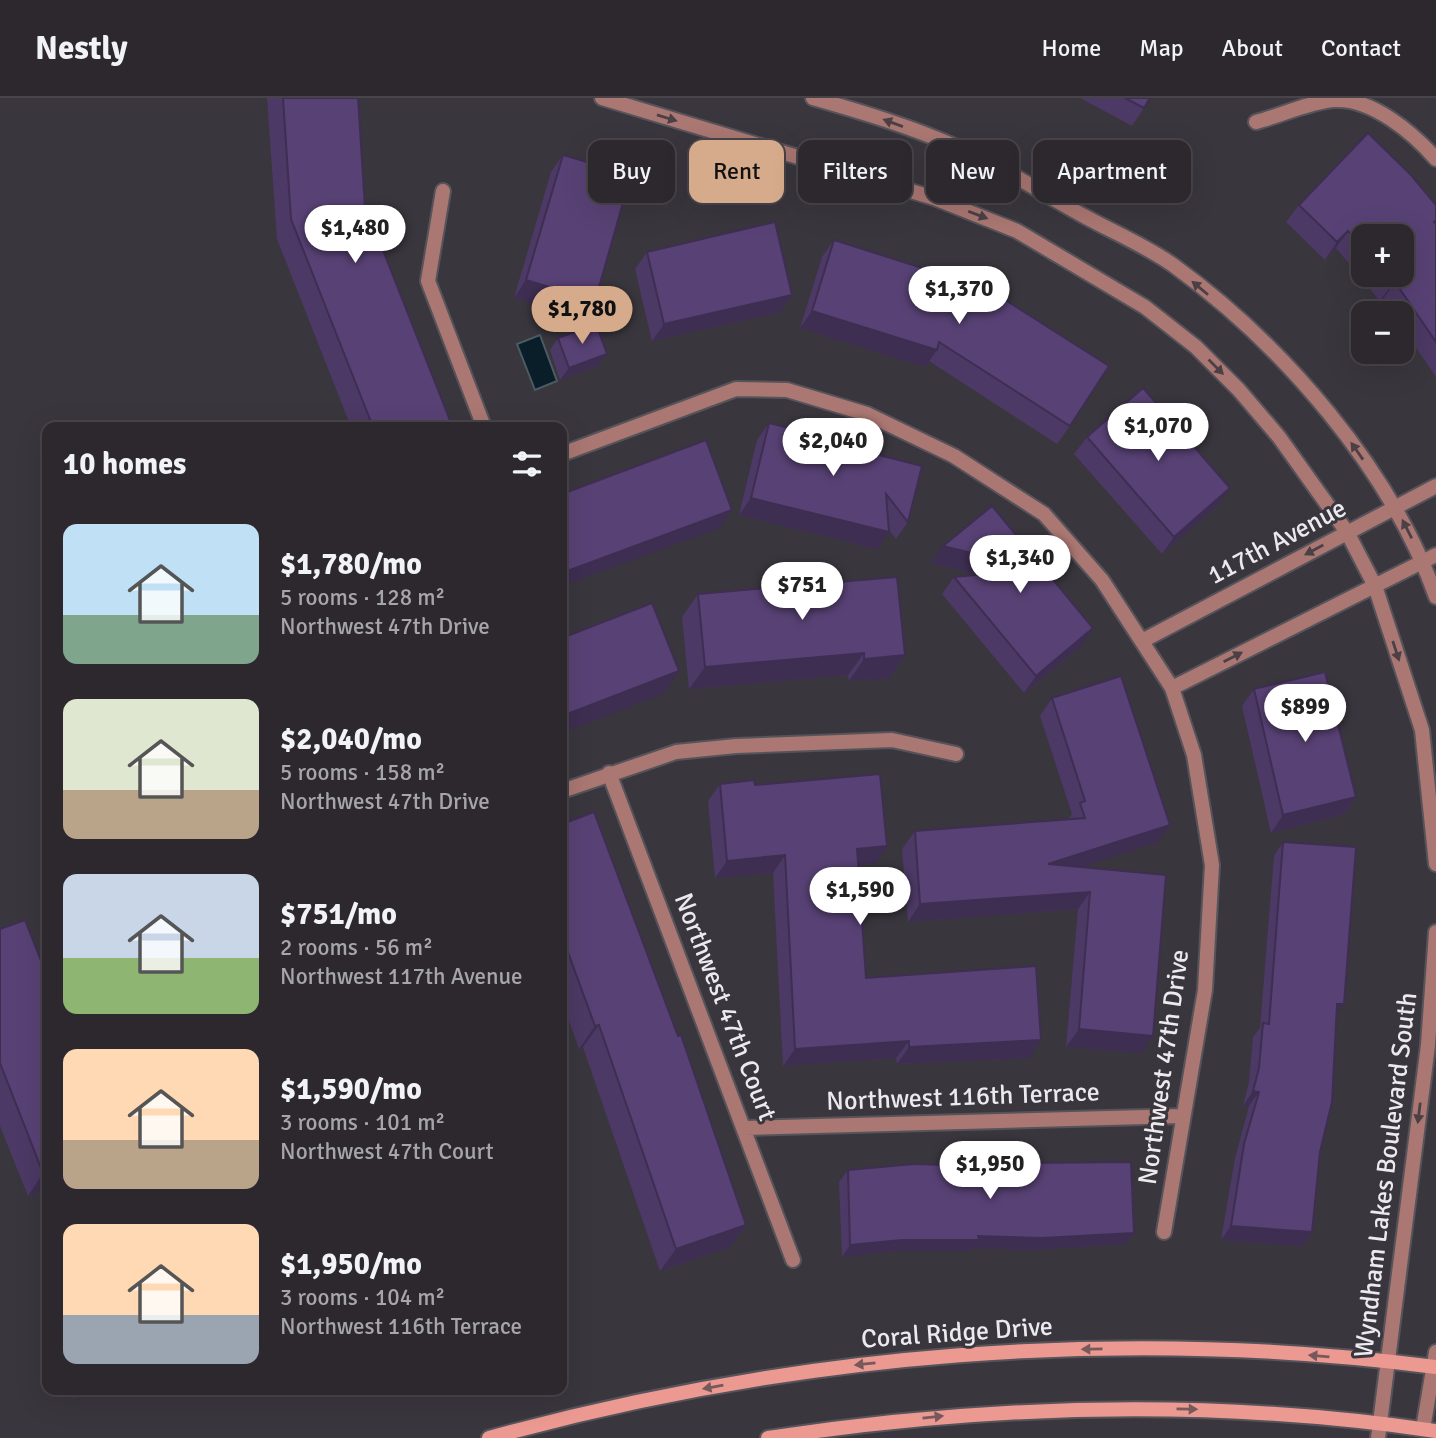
<!DOCTYPE html>
<html lang="en">
<head>
<meta charset="utf-8">
<style>
	body { margin:0; font-family:Signika,sans-serif; background:#343036; color:#f1f3f6; height:100vh; display:flex; flex-direction:column; font-size:26px; white-space:nowrap }
	* { box-sizing:border-box; margin:0 }
	p { font-size:23px; color:#a6a6aa }
	.icon { flex:none; width:38px; height:38px; fill:none; stroke:currentColor; stroke-width:2; stroke-linecap:round; stroke-linejoin:round }
	.map { position:relative; flex:1; overflow:hidden }
	.panel { position:absolute; left:42px; top:324px; width:525px; height:973px; display:flex; flex-direction:column; background:#2c282e; border-radius:14px; box-shadow:0 7px 28px #0002,0 0 0 2px #48444a }
	.panel>* { flex:none }
	.guide { position:absolute; left:588px; top:42px; width:665px; height:63px; display:flex; gap:14px }
	.controls { position:absolute; left:1351px; top:126px; display:grid; gap:14px }
	.controls a { display:grid; place-items:center; width:63px; height:63px; border-radius:14px; background:#2c282e; box-shadow:0 7px 28px #0002,0 0 0 2px #48444a; font-size:35px }
	.price { position:absolute; translate:-50% -60px; padding:0 16px; border-radius:24px; background:#fff; color:#222; font-size:23px; line-height:46px; filter:drop-shadow(0 2px 4px #0008) }
	.price::after { content:''; position:absolute; left:50%; top:42px; width:21px; height:16px; margin-left:-10px; background:inherit; clip-path:polygon(0 0,100% 0,50% 100%) }
	.price.active { background:#d6ab8b; color:#111 }
	ul { padding:0; list-style:none }
	li { display:flex; align-items:center; gap:21px; height:175px; padding:0 21px }
	li span { display:grid; place-items:center; flex:none; width:196px; height:140px; border-radius:14px; color:#555 }
	li>.icon { margin-inline-start:auto }
	span .icon { width:84px; height:84px; fill:#fffc; stroke-width:1 }
	li b { font-size:30px }
	h2 { display:flex; justify-content:space-between; align-items:center; height:84px; padding:0 21px; font-size:30px }
	.pill { padding:0 24px; border-radius:14px; background:#2c282e; box-shadow:0 7px 28px #0002,0 0 0 2px #48444a; font-size:24px; line-height:63px }
	.pill.active { background:#d6ab8b; color:#111 }
	header { display:flex; align-items:center; gap:42px; box-sizing:border-box; height:98px; padding:0 35px; background:#2c282e; border-bottom:2px solid #48444a }
	header strong { font-size:33px }
	nav { display:flex; gap:38px; margin-inline-start:auto; font-size:24px }
	.map>svg:first-child { display:block }
</style>
</head>
<body>
<header>
<strong>Nestly</strong>
<nav><a>Home</a><a>Map</a><a>About</a><a>Contact</a></nav>
</header>
<div class="map">
<svg width="1436" height="1340" viewBox="0 0 1436 1340">
	<rect width="100%" height="100%" fill="#3a363e"/>
	<path fill="#091e29" stroke="#4d5b64" stroke-width="2" d="M 540,237 L 557,283 L 535,292 L 517,246 Z"/>
	<g fill="none" stroke-linecap="round" stroke-linejoin="round">
		<g stroke="#56535a" stroke-width="18">
			<path id="minor" d="M 1256,24 C 1279,18 1312,3 1335,2 C 1372,0 1413,35 1436,61
				M 443,93 L 428,183 L 484,329
				M 562,356 L 736,291 L 787,292 L 867,316 L 954,358 L 1044,416 L 1102,482 L 1172,590 L 1194,657 L 1212,767 L 1205,892 L 1164,1134
				M 1142,543 L 1436,388
				M 1172,590 L 1436,457
				M 609,675 L 793,1162
				M 562,693 L 676,654 L 736,648 L 892,642 L 956,656
				M 745,1030 L 1182,1018
				M 1378,1340 L 1380,1325"/>
		</g>
		<g stroke="#56535a" stroke-width="18">
			<path id="tertiary" d="M 602,0 L 934,100 L 1017,133 L 1145,209 L 1196,249 L 1239,292 L 1279,339 L 1347,434 L 1375,488 L 1422,632 L 1436,766
				M 813,0 C 862,14 912,29 959,50 C 1002,68 1043,96 1084,118 C 1113,134 1146,148 1173,167 C 1282,246 1391,371 1436,499
				M 1380,1325 L 1428,947 L 1436,834
				M 1423,1331 L 1436,1254"/>
		</g>
		<g stroke="#56535a" stroke-width="18">
			<path id="secondary" d="M 489,1340 C 796,1255 1120,1228 1436,1269
				M 768,1340 C 991,1306 1213,1300 1436,1333"/>
		</g>
		<use href="#minor" stroke="#aa7772" stroke-width="14"/>
		<use href="#tertiary" stroke="#aa7772" stroke-width="14"/>
		<use href="#secondary" stroke="#eb9991" stroke-width="14"/>
	</g>
	<path fill="#4c3965" fill-rule="evenodd" d="M 267,0 L 358,0 L 367,141 L 451,325 L 448,329 L 351,329 L 277,141 Z
		M 1080,0 L 1150,0 L 1144,10 L 1132,28 Z
		M 563,57 L 595,203 L 583,220 L 514,200 L 551,74 Z
		M 1299,107 L 1436,107 L 1436,279 L 1402,229 L 1402,215 L 1393,215 L 1383,201 L 1380,203 L 1336,150 L 1325,162 L 1286,124 ZM 1363,138 L 1402,177 L 1363,177 Z
		M 834,142 L 1070,328 L 1057,346 L 929,263 L 925,269 L 800,230 L 822,159 Z
		M 647,154 L 780,214 L 652,243 L 635,171 Z
		M 558,240 L 598,268 L 560,282 L 550,252 Z
		M 769,325 L 879,357 L 908,424 L 896,441 L 889,432 L 889,434 L 877,451 L 739,417 L 757,342 Z
		M 1087,339 L 1218,407 L 1162,456 L 1074,356 Z
		M 943,448 L 1081,548 L 1024,595 L 942,496 L 954,479 L 978,477 L 931,465 Z
		M 698,496 L 905,557 L 889,580 L 849,583 L 848,577 L 689,591 L 682,519 Z
		M 1254,591 L 1356,699 L 1344,716 L 1271,735 L 1242,608 Z
		M 1052,600 L 1158,744 L 1080,769 L 1153,938 L 1141,955 L 1066,949 L 1078,811 L 908,824 L 902,751 L 915,733 L 1068,722 L 1072,716 L 1040,618 Z
		M 720,686 L 755,687 L 875,766 L 858,767 L 866,880 L 1029,960 L 897,966 L 896,960 L 783,968 L 773,775 L 715,780 L 708,703 Z
		M 562,726 L 746,1127 L 730,1149 L 660,1173 L 583,949 L 579,951 L 562,903 Z
		M 1283,744 L 1336,917 L 1320,1054 L 1302,1148 L 1221,1142 L 1235,1060 L 1249,1008 L 1243,1008 L 1249,984 L 1253,939 L 1260,930 L 1274,758 Z
		M 0,831 L 47,1090 L 28,1098 L 0,1028 Z
		M 1000,1066 L 1134,1135 L 1126,1146 L 1034,1152 L 973,1150 L 970,1153 L 894,1153 L 842,1159 L 839,1084 L 848,1072 L 998,1069 Z
		M 47,1208 L 47,1234 L 41,1218 Z
		M 70,1292 L 97,1292 L 74,1301 Z"/>
	<path fill="#3e2e52" d="M 1348,133 L 1336,150 L 1325,162 L 1337,144 Z
		M 526,182 L 595,203 L 583,220 L 514,200 Z
		M 1395,184 L 1383,201 L 1380,203 L 1392,186 Z
		M 792,197 L 780,214 L 652,243 L 664,226 Z
		M 812,213 L 937,252 L 925,269 L 800,230 Z
		M 607,256 L 598,268 L 560,282 L 569,270 Z
		M 1230,390 L 1218,407 L 1162,456 L 1174,439 Z
		M 751,400 L 889,434 L 877,451 L 739,417 Z
		M 732,412 L 720,430 L 562,488 L 562,475 Z
		M 943,448 L 1038,471 L 1026,489 L 931,465 Z
		M 1093,530 L 1081,548 L 1024,595 L 1036,578 Z
		M 864,555 L 848,577 L 689,591 L 705,569 Z
		M 905,557 L 889,580 L 849,583 L 864,561 Z
		M 679,573 L 663,596 L 562,635 L 562,618 Z
		M 1356,699 L 1344,716 L 1271,735 L 1283,717 Z
		M 1170,727 L 1158,744 L 1036,784 L 1048,766 Z
		M 887,748 L 875,766 L 844,768 L 857,751 Z
		M 785,757 L 773,775 L 715,780 L 727,763 Z
		M 1090,794 L 1078,811 L 908,824 L 920,806 Z
		M 1337,906 L 1344,906 L 1334,920 Z
		M 599,927 L 583,949 L 579,951 L 595,928 Z
		M 1079,931 L 1153,938 L 1141,955 L 1066,949 Z
		M 1041,942 L 1029,960 L 897,966 L 909,949 Z
		M 909,943 L 896,960 L 783,968 L 795,951 Z
		M 1253,993 L 1259,994 L 1249,1008 L 1243,1008 Z
		M 47,1073 L 47,1090 L 28,1098 L 43,1075 Z
		M 746,1127 L 730,1149 L 660,1173 L 676,1151 Z
		M 1231,1128 L 1312,1134 L 1302,1148 L 1221,1142 Z
		M 1134,1135 L 1126,1146 L 1034,1152 L 973,1150 L 970,1153 L 894,1153 L 842,1159 L 850,1147 L 902,1142 L 978,1138 Z
		M 80,1292 L 97,1292 L 74,1301 Z"/>
	<path fill="#584275" stroke="#3e2e52" stroke-width="2" d="M 283,0 L 358,0 L 367,141 L 377,137 L 451,325 L 440,329 L 373,329 L 291,121 Z
		M 1125,0 L 1150,0 L 1144,10 Z
		M 1368,35 L 1411,77 L 1436,107 L 1436,122 L 1434,124 L 1436,126 L 1436,244 L 1395,184 L 1392,186 L 1384,177 L 1402,177 L 1402,138 L 1363,138 L 1363,152 L 1348,133 L 1337,144 L 1299,107 Z
		M 563,57 L 631,77 L 595,203 L 526,182 Z
		M 775,124 L 792,197 L 664,226 L 647,154 Z
		M 834,142 L 988,191 L 1109,268 L 1070,328 L 939,244 L 937,252 L 812,213 Z
		M 596,226 L 607,256 L 569,270 L 558,240 Z
		M 1143,290 L 1230,390 L 1174,439 L 1087,339 Z
		M 769,325 L 881,353 L 879,357 L 922,368 L 908,424 L 886,396 L 889,434 L 751,400 Z
		M 706,342 L 732,412 L 562,475 L 562,396 Z
		M 992,408 L 1093,530 L 1036,578 L 954,479 L 1038,471 L 943,448 Z
		M 897,479 L 905,557 L 864,561 L 864,555 L 705,569 L 698,496 Z
		M 652,505 L 679,573 L 562,618 L 562,540 Z
		M 1325,574 L 1356,699 L 1283,717 L 1254,591 Z
		M 1121,578 L 1170,727 L 1048,766 L 1166,777 L 1153,938 L 1079,931 L 1090,794 L 920,806 L 915,733 L 1085,720 L 1080,705 L 1085,703 L 1052,600 Z
		M 880,676 L 887,748 L 857,751 L 866,880 L 1036,868 L 1041,942 L 909,949 L 909,943 L 795,951 L 785,757 L 727,763 L 720,686 L 754,682 L 755,687 Z
		M 594,714 L 678,938 L 681,937 L 746,1127 L 676,1151 L 599,927 L 595,928 L 562,838 L 562,726 Z
		M 1283,744 L 1356,749 L 1344,906 L 1337,906 L 1332,1004 L 1320,1054 L 1312,1134 L 1231,1128 L 1244,1046 L 1259,994 L 1253,993 L 1259,970 L 1263,925 L 1269,926 Z
		M 25,822 L 47,878 L 47,1073 L 43,1075 L 0,965 L 0,831 Z
		M 1131,1064 L 1134,1135 L 1042,1140 L 978,1138 L 979,1142 L 902,1142 L 850,1147 L 848,1072 L 914,1066 L 1000,1069 L 1000,1066 L 1028,1065 Z"/>
	<defs><path id="oneway-solid" d="M-6-.8H1V-3.2L6.5 0L1 3.2V.8H-6Z" transform="scale(1.75)"/></defs>
	<g fill="#4b4046">
		<use href="#oneway-solid" transform="translate(667 20) rotate(17)"/>
		<use href="#oneway-solid" transform="translate(893 25) rotate(-160)"/>
		<use href="#oneway-solid" transform="translate(978 117) rotate(21)"/>
		<use href="#oneway-solid" transform="translate(1200 190) rotate(-140)"/>
		<use href="#oneway-solid" transform="translate(1216 269) rotate(45)"/>
		<use href="#oneway-solid" transform="translate(1357 353) rotate(-125)"/>
		<use href="#oneway-solid" transform="translate(1407 431) rotate(-117)"/>
		<use href="#oneway-solid" transform="translate(1314 452) rotate(152)"/>
		<use href="#oneway-solid" transform="translate(1396 553) rotate(72)"/>
		<use href="#oneway-solid" transform="translate(1233 559) rotate(-27)"/>
		<use href="#oneway-solid" transform="translate(1419 1015) rotate(97)"/>
	</g>
	<g fill="#78595b">
		<use href="#oneway-solid" transform="translate(1092 1251) rotate(179)"/>
		<use href="#oneway-solid" transform="translate(1319 1258) rotate(-175)"/>
		<use href="#oneway-solid" transform="translate(865 1266) rotate(174)"/>
		<use href="#oneway-solid" transform="translate(713 1289) rotate(170)"/>
		<use href="#oneway-solid" transform="translate(1187 1311) rotate(1)"/>
		<use href="#oneway-solid" transform="translate(933 1319) rotate(-6)"/>
	</g>
	<g text-anchor="middle" dominant-baseline="central" stroke-width="6" stroke-linejoin="round" paint-order="stroke">
		<g font-size="26" fill="#eceaef" stroke="#3a363e">
			<text transform="translate(1277 444) rotate(-28)">117th Avenue</text>
			<text transform="translate(725 909) rotate(69)">Northwest 47th Court</text>
			<text transform="translate(1164 969) rotate(-82)">Northwest 47th Drive</text>
			<text transform="translate(963 999) rotate(-2)">Northwest 116th Terrace</text>
			<text transform="translate(1386 1077) rotate(-83)">Wyndham Lakes Boulevard South</text>
			<text transform="translate(957 1235) rotate(-4)">Coral Ridge Drive</text>
		</g>
	</g>
</svg>
<div class="controls">
<a>+</a>
<a>−</a>
</div>
<b class="price" style="left:355px;top:167px">$1,480</b>
<b class="price" style="left:959px;top:228px">$1,370</b>
<b class="price active" style="left:582px;top:248px">$1,780</b>
<b class="price" style="left:1158px;top:365px">$1,070</b>
<b class="price" style="left:833px;top:380px">$2,040</b>
<b class="price" style="left:1020px;top:497px">$1,340</b>
<b class="price" style="left:802px;top:524px">$751</b>
<b class="price" style="left:1305px;top:646px">$899</b>
<b class="price" style="left:860px;top:829px">$1,590</b>
<b class="price" style="left:990px;top:1103px">$1,950</b>
<div class="guide">
<a class="pill">Buy</a>
<a class="pill active">Rent</a>
<a class="pill">Filters</a>
<a class="pill">New</a>
<a class="pill">Apartment</a>
</div>
<section class="panel">
<h2>10 homes<svg class="icon" aria-label="filters" viewBox="0 0 24 24"><path d="M4 7h16M4 17h16"/><circle cx="9" cy="7" r="2"/><circle cx="15" cy="17" r="2"/></svg></h2>
<ul>
<li><span style="background:linear-gradient(#bfe0f5 65%,#7fa58c 0)"><svg class="icon" aria-label="home" viewBox="0 0 24 24"><path d="M3 11l9-7 9 7M6 9v11h12V9"/></svg></span><div><b>$1,780/mo</b><p>5 rooms · 128 m²</p><p>Northwest 47th Drive</p></div></li>
<li><span style="background:linear-gradient(#dfe7d0 65%,#b9a48a 0)"><svg class="icon" aria-label="home" viewBox="0 0 24 24"><path d="M3 11l9-7 9 7M6 9v11h12V9"/></svg></span><div><b>$2,040/mo</b><p>5 rooms · 158 m²</p><p>Northwest 47th Drive</p></div></li>
<li><span style="background:linear-gradient(#c9d6e8 60%,#8fb573 0)"><svg class="icon" aria-label="home" viewBox="0 0 24 24"><path d="M3 11l9-7 9 7M6 9v11h12V9"/></svg></span><div><b>$751/mo</b><p>2 rooms · 56 m²</p><p>Northwest 117th Avenue</p></div></li>
<li><span style="background:linear-gradient(#ffd9b3 65%,#b9a48a 0)"><svg class="icon" aria-label="home" viewBox="0 0 24 24"><path d="M3 11l9-7 9 7M6 9v11h12V9"/></svg></span><div><b>$1,590/mo</b><p>3 rooms · 101 m²</p><p>Northwest 47th Court</p></div></li>
<li><span style="background:linear-gradient(#ffd9b3 65%,#9aa5b1 0)"><svg class="icon" aria-label="home" viewBox="0 0 24 24"><path d="M3 11l9-7 9 7M6 9v11h12V9"/></svg></span><div><b>$1,950/mo</b><p>3 rooms · 104 m²</p><p>Northwest 116th Terrace</p></div></li>
</ul>
</section>
</div>
</body>
</html>
